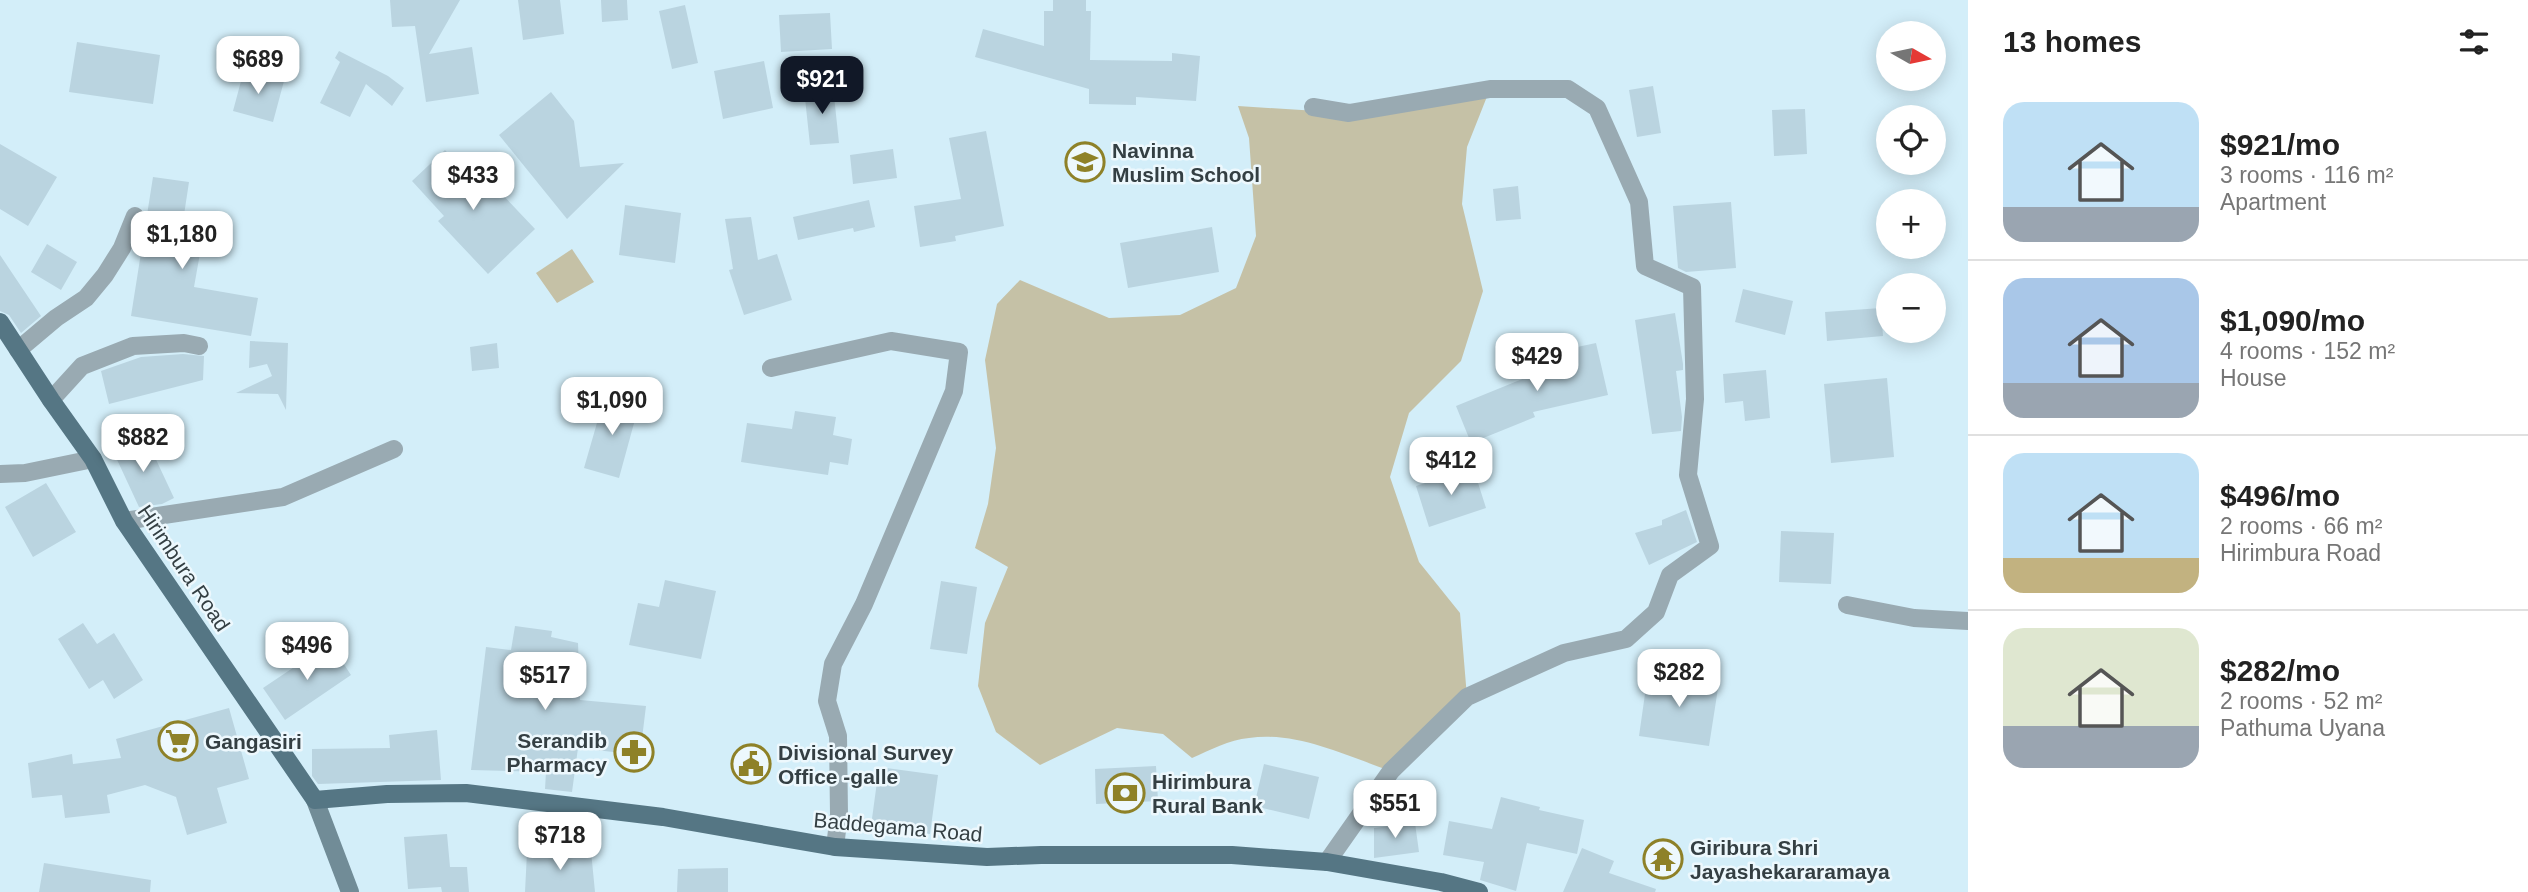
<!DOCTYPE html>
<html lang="en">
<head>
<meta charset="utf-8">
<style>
	body { margin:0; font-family:Helvetica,sans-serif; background:#f2f2f2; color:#222; height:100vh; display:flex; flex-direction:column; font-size:26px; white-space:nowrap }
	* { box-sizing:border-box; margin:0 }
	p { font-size:23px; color:#767676 }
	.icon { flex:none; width:38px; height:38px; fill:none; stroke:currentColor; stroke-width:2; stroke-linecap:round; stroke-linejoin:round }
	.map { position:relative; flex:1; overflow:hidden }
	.side { display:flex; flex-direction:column; background:#fff; width:560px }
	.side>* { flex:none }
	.needle { width:46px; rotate:99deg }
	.tools { position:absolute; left:1876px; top:21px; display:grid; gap:14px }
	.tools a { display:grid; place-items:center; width:70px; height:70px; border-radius:50%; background:#fff; box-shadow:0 4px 18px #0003; font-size:35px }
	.price { position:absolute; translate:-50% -60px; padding:0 16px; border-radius:14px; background:#fff; color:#222; font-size:23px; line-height:46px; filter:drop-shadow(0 2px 4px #0008) }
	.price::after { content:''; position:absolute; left:50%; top:42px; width:21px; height:16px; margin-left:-10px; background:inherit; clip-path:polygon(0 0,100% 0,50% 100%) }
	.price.current { background:#111827; color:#fff }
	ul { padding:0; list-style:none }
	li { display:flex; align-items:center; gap:21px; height:175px; padding:0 35px }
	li+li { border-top:2px solid #e0e0e0 }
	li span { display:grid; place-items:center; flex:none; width:196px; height:140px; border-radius:21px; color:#555 }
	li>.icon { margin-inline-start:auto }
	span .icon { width:84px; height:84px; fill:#fffc; stroke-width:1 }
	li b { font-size:30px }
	h2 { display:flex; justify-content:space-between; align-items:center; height:84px; padding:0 35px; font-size:30px }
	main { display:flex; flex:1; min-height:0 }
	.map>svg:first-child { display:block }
</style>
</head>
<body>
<main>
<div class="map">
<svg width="1968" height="892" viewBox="0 0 1968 892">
	<rect width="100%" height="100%" fill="#d3eef9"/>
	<path fill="#c5c1a6" d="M 1490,89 L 1467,147 L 1462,204 L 1483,291 L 1461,361 L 1409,413 L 1390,477 L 1419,562 L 1460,613 L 1467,697 L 1391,771 C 1346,756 1297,731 1249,738 C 1229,740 1210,750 1192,758 L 1163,734 L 1117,728 L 1040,765 L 996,732 L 978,686 L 985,623 L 1008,567 L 975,548 L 988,504 L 996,448 L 985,360 L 997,304 L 1020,280 L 1109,318 L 1180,315 L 1236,288 L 1256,236 L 1249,138 L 1238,106 L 1349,113 Z
		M 572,249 L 594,282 L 557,303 L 536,273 Z"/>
	<path fill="#bad4e0" d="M 390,0 L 460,0 L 429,54 L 472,47 L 479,94 L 426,102 L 415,26 L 392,27 Z
		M 518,0 L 560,0 L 564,34 L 523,40 Z
		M 601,0 L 627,0 L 628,20 L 602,22 Z
		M 1053,0 L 1086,0 L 1086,11 L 1091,11 L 1090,60 L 1172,61 L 1172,53 L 1200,56 L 1196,101 L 1136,97 L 1136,105 L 1089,104 L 1089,89 L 975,57 L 983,29 L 1044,46 L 1044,11 L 1053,11 Z
		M 685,5 L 698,63 L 672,69 L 659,11 Z
		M 830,13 L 832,49 L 781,52 L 779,15 Z
		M 77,42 L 160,55 L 153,104 L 69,92 Z
		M 339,51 L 388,76 L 404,88 L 392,106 L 366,84 L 350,117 L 320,103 L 340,62 L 335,58 Z
		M 764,61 L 773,108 L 723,119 L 714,71 Z
		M 244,70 L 284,81 L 273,122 L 233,111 Z
		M 833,86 L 839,143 L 810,145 L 804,89 Z
		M 1653,86 L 1661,133 L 1637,137 L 1629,90 Z
		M 551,92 L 574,121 L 580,167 L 624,163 L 567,219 L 499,135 Z
		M 1805,109 L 1807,154 L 1774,156 L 1772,110 Z
		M 986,131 L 1004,226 L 955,236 L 956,241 L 920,247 L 914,206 L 961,199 L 949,138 Z
		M 0,144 L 57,177 L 28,226 L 0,209 Z
		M 893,149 L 897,178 L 853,184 L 850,155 Z
		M 445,150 L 476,184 L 485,176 L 535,229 L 488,274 L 438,221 L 444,216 L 412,181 Z
		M 153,177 L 189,182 L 182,228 L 204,231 L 194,287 L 258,298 L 251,336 L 131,316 Z
		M 1518,186 L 1521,219 L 1496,221 L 1493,189 Z
		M 869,200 L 875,227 L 854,232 L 853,228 L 798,240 L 793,217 Z
		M 1731,202 L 1736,268 L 1686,272 L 1678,268 L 1673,206 Z
		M 625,205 L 681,213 L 675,263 L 619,255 Z
		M 751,217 L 758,260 L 777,254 L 792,300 L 744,315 L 729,270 L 733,269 L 725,219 Z
		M 1212,227 L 1219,272 L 1128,288 L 1120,243 Z
		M 47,244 L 77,262 L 61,290 L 31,272 Z
		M 0,255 L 41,316 L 21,333 L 9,315 L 0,311 Z
		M 1743,289 L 1793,301 L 1785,335 L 1735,322 Z
		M 1881,308 L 1883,336 L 1827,341 L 1825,312 Z
		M 1675,313 L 1683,364 L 1683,370 L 1676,371 L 1682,417 L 1681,431 L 1652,434 L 1635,320 Z
		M 250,341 L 288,343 L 286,410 L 278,394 L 236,393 L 272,376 L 267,364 L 249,368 Z
		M 497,343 L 499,368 L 472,371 L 470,347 Z
		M 1596,343 L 1608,395 L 1533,412 L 1535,417 L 1471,443 L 1456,406 L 1552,367 L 1549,353 Z
		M 183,354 L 204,356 L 203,380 L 109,404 L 101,371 L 141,357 Z
		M 1766,370 L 1770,418 L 1745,421 L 1743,401 L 1725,403 L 1723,374 Z
		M 1887,378 L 1894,457 L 1831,463 L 1824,384 Z
		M 605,395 L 639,405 L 619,478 L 584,468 Z
		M 795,411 L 836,417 L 833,435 L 852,439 L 848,465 L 830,462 L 828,475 L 741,462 L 747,423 L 792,429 Z
		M 145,436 L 174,498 L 162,504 L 139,507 L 113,451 Z
		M 1473,467 L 1486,508 L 1429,527 L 1416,486 Z
		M 46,483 L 76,532 L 33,557 L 5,507 Z
		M 1686,510 L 1697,542 L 1649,565 L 1635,533 L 1662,525 L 1662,520 Z
		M 1781,531 L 1834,533 L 1831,584 L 1779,582 Z
		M 665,580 L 716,591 L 701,659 L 629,645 L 638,603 L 659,607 Z
		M 941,581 L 977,587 L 967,654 L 930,649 Z
		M 83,623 L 97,644 L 114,633 L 143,680 L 114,699 L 103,680 L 89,689 L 58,639 Z
		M 515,626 L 552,631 L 551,637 L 578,643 L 580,700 L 646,706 L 640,755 L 578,748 L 572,792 L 545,789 L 546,772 L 471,770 L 486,647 L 511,650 Z
		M 330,643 L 351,675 L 285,720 L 263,688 Z
		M 1648,673 L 1719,682 L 1709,746 L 1639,736 Z
		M 229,708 L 249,779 L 217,788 L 227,823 L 187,835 L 176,797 L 145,785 L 107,795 L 110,813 L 65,818 L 62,795 L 32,798 L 28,763 L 72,754 L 73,764 L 121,758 L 116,739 Z
		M 437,730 L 441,780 L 318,784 L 312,776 L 312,749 L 390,748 L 389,735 Z
		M 1264,764 L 1319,777 L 1309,819 L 1254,806 Z
		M 1156,766 L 1158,801 L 1096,804 L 1095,769 Z
		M 879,767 L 938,775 L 930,834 L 871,826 Z
		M 1501,797 L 1540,807 L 1539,810 L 1584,820 L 1577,854 L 1527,843 L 1516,891 L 1480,880 L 1484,862 L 1443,855 L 1449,821 L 1492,829 Z
		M 1415,823 L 1419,852 L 1374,858 L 1374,828 Z
		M 447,834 L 450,867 L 467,867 L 469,892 L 442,892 L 441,887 L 408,889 L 404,837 Z
		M 1582,848 L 1614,861 L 1609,873 L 1656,889 L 1655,892 L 1563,892 Z
		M 591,851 L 595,892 L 525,892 L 527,852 L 561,853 Z
		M 44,863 L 151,880 L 150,892 L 39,892 Z
		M 728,868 L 728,892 L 677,892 L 678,869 Z"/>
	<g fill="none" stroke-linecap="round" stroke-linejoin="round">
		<path stroke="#99aab2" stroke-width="18" d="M 1313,107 L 1349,113 L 1490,89 L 1568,89 L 1597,108 L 1639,202 L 1645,266 L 1692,287 L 1695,399 L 1688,475 L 1710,546 L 1670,575 L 1656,612 L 1626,639 L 1564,653 L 1467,697 L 1391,771 L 1327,862
			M 18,350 L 56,318 L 86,298 L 105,275 L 122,248 L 135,216
			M 771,368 L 891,341 L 959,352 L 954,391 L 864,604 L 833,664 L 827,701 L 838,736 L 839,814 L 835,847
			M 51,400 L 82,366 L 133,346 L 184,343 L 199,346
			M 0,474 L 25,473 L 93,459
			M 124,521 L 283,497 L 394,449
			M 1847,605 L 1914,618 L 1968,621"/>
		<path stroke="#718c97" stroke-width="18" d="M 315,800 L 350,892"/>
		<path stroke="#557684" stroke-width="18" d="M 0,322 L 51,400 L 93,459 L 124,521 L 315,800 L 387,794 L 466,793 L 663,817 L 835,847 L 987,857 L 1041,855 L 1232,855 L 1327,862 L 1441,882 L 1479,892"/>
	</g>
	<defs>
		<g id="school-ring" transform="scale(2.0125)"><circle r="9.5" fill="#edf8fd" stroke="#8e8128" stroke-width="1.5"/><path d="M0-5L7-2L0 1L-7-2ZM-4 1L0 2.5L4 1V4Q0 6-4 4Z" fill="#8e8128"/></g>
		<g id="supermarket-ring" transform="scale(2.0125)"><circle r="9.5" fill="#edf8fd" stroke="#8e8128" stroke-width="1.5"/><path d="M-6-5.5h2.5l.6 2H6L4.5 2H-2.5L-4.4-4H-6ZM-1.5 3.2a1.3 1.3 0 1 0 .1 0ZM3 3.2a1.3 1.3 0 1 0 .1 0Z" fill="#8e8128"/></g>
		<g id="pharmacy-ring" transform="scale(2.0125)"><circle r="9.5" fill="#edf8fd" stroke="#8e8128" stroke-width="1.5"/><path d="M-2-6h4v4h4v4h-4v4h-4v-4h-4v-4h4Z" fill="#8e8128"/></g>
		<g id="civic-ring" transform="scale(2.0125)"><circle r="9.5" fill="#edf8fd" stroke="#8e8128" stroke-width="1.5"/><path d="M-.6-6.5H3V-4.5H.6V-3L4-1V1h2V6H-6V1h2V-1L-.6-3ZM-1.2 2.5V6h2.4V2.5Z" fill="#8e8128"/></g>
		<g id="bank-ring" transform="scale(2.0125)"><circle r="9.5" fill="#edf8fd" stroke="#8e8128" stroke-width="1.5"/><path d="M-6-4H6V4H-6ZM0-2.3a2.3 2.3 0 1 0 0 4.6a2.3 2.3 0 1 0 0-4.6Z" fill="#8e8128"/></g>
		<g id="temple-ring" transform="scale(2.0125)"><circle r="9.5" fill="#edf8fd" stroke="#8e8128" stroke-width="1.5"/><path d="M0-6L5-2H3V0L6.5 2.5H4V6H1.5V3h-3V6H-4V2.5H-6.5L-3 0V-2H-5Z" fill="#8e8128"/></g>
	</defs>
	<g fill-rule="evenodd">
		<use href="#school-ring" x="1085" y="162"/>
		<use href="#supermarket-ring" x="178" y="741"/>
		<use href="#pharmacy-ring" x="634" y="752"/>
		<use href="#civic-ring" x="751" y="764"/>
		<use href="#bank-ring" x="1125" y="793"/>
		<use href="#temple-ring" x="1663" y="859"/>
	</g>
	<g text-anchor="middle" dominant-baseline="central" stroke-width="5" stroke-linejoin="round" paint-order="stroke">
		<g font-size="21" font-weight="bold" fill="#343f43" stroke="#edf8fd" text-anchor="start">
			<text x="1112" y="150">Navinna<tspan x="1112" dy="24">Muslim School</tspan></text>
			<text x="607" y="740" text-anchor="end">Serandib<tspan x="607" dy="24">Pharmacy</tspan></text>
			<text x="205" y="741">Gangasiri</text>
			<text x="778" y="752">Divisional Survey<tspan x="778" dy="24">Office -galle</tspan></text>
			<text x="1152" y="781">Hirimbura<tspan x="1152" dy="24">Rural Bank</tspan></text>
			<text x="1690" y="847">Giribura Shri<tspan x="1690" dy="24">Jayashekararamaya</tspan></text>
		</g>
		<g font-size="21" fill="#343f43" stroke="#edf8fd">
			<text transform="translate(184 568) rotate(56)">Hirimbura Road</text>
			<text transform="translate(898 827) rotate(5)">Baddegama Road</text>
		</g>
	</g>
</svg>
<div class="tools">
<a><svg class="needle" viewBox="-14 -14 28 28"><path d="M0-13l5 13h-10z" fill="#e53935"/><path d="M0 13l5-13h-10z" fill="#767676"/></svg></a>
<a><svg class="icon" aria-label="locate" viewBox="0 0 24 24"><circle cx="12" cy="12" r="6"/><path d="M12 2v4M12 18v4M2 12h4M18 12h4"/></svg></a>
<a>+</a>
<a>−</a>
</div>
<b class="price" style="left:258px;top:96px">$689</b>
<b class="price current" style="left:822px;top:116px">$921</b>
<b class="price" style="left:473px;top:212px">$433</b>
<b class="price" style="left:182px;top:271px">$1,180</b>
<b class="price" style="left:1537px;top:393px">$429</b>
<b class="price" style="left:612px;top:437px">$1,090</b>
<b class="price" style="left:143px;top:474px">$882</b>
<b class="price" style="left:1451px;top:497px">$412</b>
<b class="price" style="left:307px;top:682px">$496</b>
<b class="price" style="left:1679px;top:709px">$282</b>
<b class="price" style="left:545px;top:712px">$517</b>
<b class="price" style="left:1395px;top:840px">$551</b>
<b class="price" style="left:560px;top:872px">$718</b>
</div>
<section class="side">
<h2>13 homes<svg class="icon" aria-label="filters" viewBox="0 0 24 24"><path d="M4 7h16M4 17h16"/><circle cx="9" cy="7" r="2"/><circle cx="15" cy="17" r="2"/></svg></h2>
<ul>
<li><span style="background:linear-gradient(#bfe0f5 75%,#9aa5b1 0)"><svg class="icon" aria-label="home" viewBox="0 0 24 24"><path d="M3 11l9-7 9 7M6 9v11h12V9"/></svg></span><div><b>$921/mo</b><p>3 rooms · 116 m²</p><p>Apartment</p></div></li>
<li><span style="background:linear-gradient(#a9c7e8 75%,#9aa5b1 0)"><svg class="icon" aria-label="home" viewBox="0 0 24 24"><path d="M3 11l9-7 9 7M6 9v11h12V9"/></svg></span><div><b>$1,090/mo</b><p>4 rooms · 152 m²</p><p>House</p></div></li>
<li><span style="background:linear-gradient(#bfe0f5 75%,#c2b280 0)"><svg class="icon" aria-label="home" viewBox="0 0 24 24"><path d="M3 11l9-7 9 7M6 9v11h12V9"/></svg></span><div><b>$496/mo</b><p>2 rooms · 66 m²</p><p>Hirimbura Road</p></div></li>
<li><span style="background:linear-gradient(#dfe7d0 70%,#9aa5b1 0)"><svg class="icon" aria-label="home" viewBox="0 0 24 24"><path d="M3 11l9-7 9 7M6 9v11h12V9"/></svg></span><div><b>$282/mo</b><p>2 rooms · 52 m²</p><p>Pathuma Uyana</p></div></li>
</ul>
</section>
</main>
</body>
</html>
